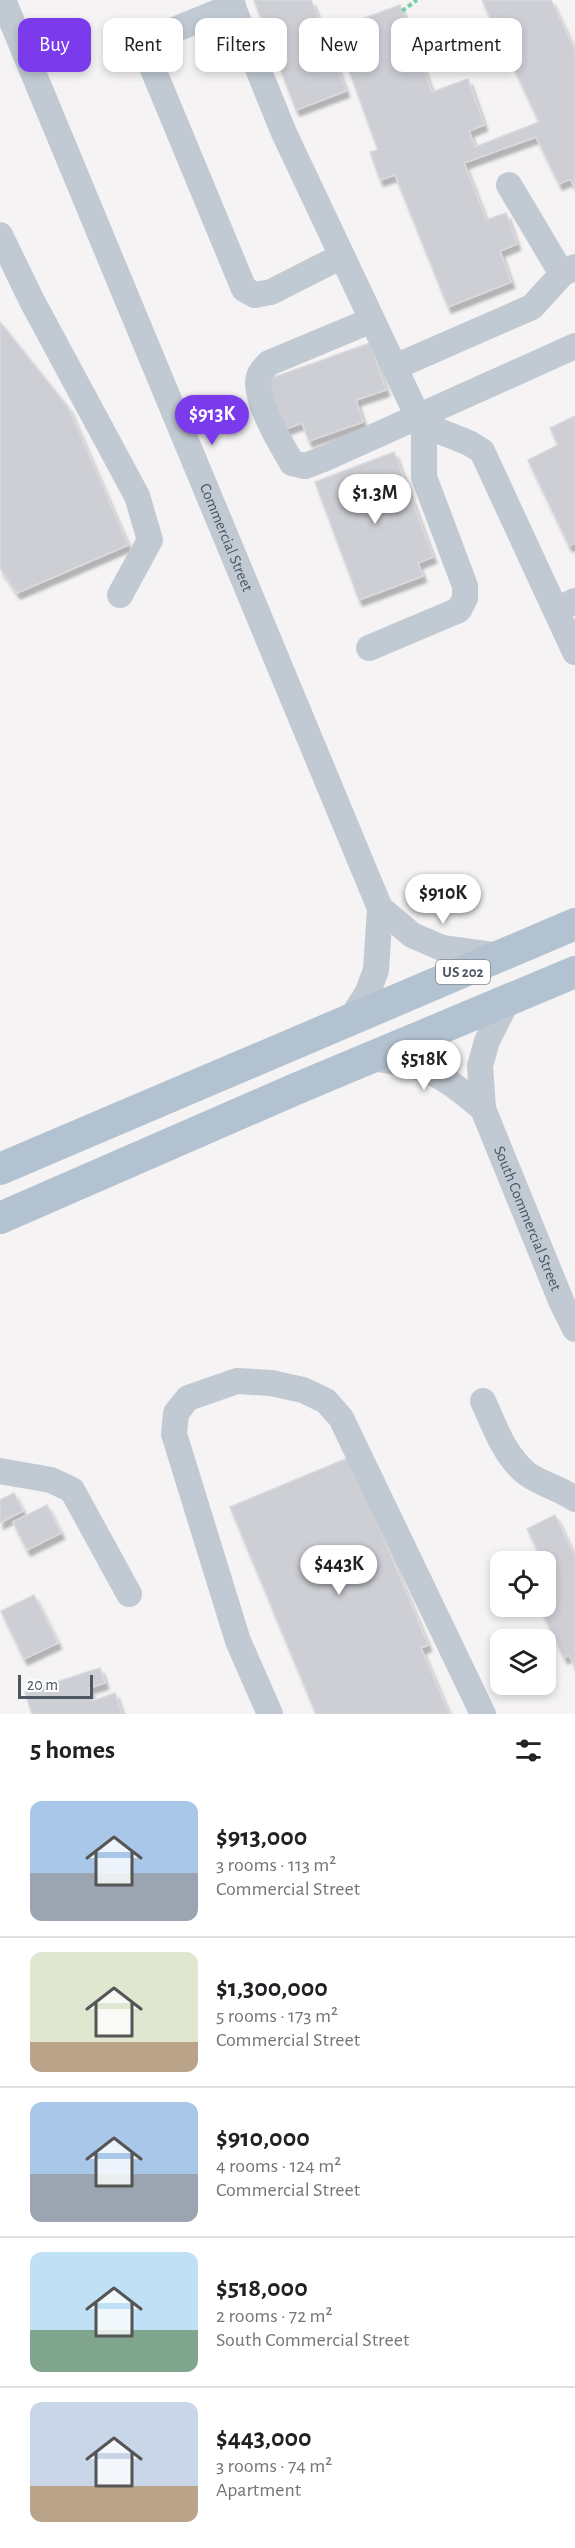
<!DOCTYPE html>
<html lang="en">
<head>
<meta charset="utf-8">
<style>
	body { margin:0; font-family:"Alegreya Sans",sans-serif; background:#f2f2f2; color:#202124; height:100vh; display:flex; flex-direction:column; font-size:22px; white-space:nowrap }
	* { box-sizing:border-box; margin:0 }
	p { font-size:20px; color:#757577 }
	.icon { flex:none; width:33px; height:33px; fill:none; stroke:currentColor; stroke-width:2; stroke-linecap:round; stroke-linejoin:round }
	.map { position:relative; height:1714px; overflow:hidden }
	.details { display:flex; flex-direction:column; background:#fff; flex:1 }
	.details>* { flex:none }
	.banner { position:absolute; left:18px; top:18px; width:540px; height:54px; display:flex; gap:12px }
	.fabs { position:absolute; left:490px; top:1551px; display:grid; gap:12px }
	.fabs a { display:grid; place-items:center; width:66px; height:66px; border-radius:12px; background:#fff; box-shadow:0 3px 9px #0003; font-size:30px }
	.scale { position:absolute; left:18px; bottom:15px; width:75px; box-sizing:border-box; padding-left:6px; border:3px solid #4a5661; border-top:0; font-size:16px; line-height:21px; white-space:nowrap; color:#4a5661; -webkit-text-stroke:4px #fff; paint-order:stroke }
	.price { position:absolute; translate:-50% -51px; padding:0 14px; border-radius:21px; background:#fff; color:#222; font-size:20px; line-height:39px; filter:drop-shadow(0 2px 3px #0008) }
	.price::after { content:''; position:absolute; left:50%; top:36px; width:18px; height:14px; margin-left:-9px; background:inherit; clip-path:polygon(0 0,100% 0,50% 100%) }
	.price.selected { background:#7c3aed; color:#fff }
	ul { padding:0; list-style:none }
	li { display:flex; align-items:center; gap:18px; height:150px; padding:0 30px }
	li+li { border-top:2px solid #e0e0e0 }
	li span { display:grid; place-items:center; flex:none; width:168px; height:120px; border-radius:12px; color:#555 }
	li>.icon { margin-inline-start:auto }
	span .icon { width:72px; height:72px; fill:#fffc; stroke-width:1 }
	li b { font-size:26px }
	h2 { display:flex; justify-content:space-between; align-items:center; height:72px; padding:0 30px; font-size:26px }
	.pill { padding:0 21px; border-radius:12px; background:#fff; box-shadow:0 3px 9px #0003; font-size:21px; line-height:54px }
	.pill.selected { background:#7c3aed; color:#fff }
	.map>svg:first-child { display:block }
</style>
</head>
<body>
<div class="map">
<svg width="575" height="1714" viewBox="0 0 575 1714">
	<defs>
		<filter id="shadow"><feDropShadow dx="3.5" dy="6" stdDeviation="1.5" flood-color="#0004"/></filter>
	</defs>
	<rect width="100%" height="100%" fill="#f5f3f3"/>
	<path fill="#cdcfd5" stroke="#d7d9de" stroke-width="1.5" filter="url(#shadow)" d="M 254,0 L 311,0 L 346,91 L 296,110 Z
		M 482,0 L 551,0 L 575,51 L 575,187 L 570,179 L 559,184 L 536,137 L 464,163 L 486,220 L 506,213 L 517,244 L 500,251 L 511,282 L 448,307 L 395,175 L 380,180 L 370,152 L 378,150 L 334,29 L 400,5 L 432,92 L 468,79 L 484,125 L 469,131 L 475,147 L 539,122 Z
		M 0,322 L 68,407 L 128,545 L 17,593 L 0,568 Z
		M 370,343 L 386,390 L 356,400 L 363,422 L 309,441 L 302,423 L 283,430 L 266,380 Z
		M 575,416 L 575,543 L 569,546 L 528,460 L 558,445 L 550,428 Z
		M 394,452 L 433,557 L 418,563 L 423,576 L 359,600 L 315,482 Z
		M 350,1457 L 428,1645 L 421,1648 L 449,1714 L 316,1714 L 230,1507 Z
		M 14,1493 L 23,1511 L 0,1523 L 0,1500 Z
		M 47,1505 L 61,1533 L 27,1550 L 13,1522 Z
		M 555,1515 L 575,1557 L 575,1667 L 569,1655 L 564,1658 L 539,1606 L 546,1606 L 546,1562 L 526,1562 L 540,1555 L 527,1529 Z
		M 34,1595 L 58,1643 L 24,1659 L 1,1611 Z
		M 100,1668 L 105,1683 L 89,1688 L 93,1701 L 115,1693 L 122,1714 L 32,1714 L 25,1692 Z"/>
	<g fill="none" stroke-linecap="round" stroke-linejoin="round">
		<path stroke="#7ad0a6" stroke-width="4" stroke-dasharray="4.5 3" stroke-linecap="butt" d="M 402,11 L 417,0"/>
		<g stroke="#c1cad2" stroke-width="26">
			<path id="s1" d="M 3,0 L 380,908 L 376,970 L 368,992 L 350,1020"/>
			<path d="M 230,0 L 284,133 L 418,417 L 424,425 L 469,443 L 482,451 L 575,652"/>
			<path d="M 233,6 L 154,38 L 145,50 L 244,289 L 255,295 L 271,292 L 342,256"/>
			<path d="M 509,185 L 562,274"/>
			<path d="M 0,235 L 32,301 L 137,496 L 150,540 L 120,595"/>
			<path d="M 372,320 L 269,363 C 263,369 258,374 258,383 C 258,406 281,444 292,463 L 305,466 L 326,458 L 575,346"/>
			<path d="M 395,367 L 532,307 L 562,274 L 575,267"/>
			<path d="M 556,610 L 575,601"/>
			<path d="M 369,648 L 459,610 L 465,598 L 465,586 L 424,477 L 424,425"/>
			<path d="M 380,908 L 412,935 L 442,948 L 500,956"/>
			<path id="s2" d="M 507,1001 L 487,1041 L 480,1066 L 483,1109 L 562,1303 L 575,1329"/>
			<path d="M 371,1058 C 429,1067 438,1071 483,1109"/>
			<path d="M 483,1401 C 494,1425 504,1455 526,1473 C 540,1484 560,1488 575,1499"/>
			<path d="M 0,1471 L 51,1480 L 72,1490 L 129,1594"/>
			<path d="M 270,1714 L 238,1641 L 174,1434 L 176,1413 L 188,1398 L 237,1381 L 271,1383 L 303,1390 L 326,1401 L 341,1418 L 483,1714"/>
		</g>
		<path stroke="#b3c2d1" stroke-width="32" d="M 0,1169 L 575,924
			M 0,1218 L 298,1088 L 575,972"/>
	</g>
	<g text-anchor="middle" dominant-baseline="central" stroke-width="4.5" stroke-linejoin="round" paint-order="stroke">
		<rect fill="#fff" stroke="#808990" stroke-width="1.5" x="436" y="960" width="54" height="24" rx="4.5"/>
		<g font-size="15" font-weight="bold" fill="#4a5661">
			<text x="463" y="972">US 202</text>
		</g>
		<g font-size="16" fill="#4a5661" stroke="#fff">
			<text stroke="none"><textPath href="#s1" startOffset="582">Commercial Street</textPath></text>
			<text stroke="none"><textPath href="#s2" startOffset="232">South Commercial Street</textPath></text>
		</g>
	</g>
</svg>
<div class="fabs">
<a><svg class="icon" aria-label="locate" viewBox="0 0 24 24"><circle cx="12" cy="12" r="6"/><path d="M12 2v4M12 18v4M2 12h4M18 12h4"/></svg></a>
<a><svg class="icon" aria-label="layers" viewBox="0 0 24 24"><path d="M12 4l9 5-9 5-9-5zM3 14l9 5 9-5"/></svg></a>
</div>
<div class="scale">20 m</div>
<b class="price selected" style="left:212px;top:446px">$913K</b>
<b class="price" style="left:375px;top:525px">$1.3M</b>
<b class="price" style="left:443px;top:925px">$910K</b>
<b class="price" style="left:424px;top:1091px">$518K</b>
<b class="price" style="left:339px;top:1596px">$443K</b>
<div class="banner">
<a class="pill selected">Buy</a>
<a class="pill">Rent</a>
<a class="pill">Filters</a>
<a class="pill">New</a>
<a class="pill">Apartment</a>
</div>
</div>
<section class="details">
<h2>5 homes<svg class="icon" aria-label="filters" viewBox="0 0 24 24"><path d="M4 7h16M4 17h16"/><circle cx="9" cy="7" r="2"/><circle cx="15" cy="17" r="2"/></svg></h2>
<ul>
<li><span style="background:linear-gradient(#a9c7e8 60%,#9aa5b1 0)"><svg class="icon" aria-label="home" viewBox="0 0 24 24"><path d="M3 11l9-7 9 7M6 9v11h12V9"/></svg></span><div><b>$913,000</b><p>3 rooms · 113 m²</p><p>Commercial Street</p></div></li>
<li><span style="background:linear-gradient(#dfe7d0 75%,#b9a48a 0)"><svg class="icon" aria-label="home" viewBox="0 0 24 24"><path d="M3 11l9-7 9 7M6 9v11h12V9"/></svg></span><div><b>$1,300,000</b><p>5 rooms · 173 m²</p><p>Commercial Street</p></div></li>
<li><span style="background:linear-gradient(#a9c7e8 60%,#9aa5b1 0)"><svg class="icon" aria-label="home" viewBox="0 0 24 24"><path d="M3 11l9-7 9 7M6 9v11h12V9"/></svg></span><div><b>$910,000</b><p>4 rooms · 124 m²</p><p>Commercial Street</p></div></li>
<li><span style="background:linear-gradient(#bfe0f5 65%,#7fa58c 0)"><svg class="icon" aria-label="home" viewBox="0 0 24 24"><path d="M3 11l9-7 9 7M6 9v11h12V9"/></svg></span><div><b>$518,000</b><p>2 rooms · 72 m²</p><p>South Commercial Street</p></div></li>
<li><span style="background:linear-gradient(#c9d6e8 70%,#b9a48a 0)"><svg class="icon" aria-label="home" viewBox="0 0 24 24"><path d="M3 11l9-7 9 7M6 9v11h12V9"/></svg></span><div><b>$443,000</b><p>3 rooms · 74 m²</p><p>Apartment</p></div></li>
</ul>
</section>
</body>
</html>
